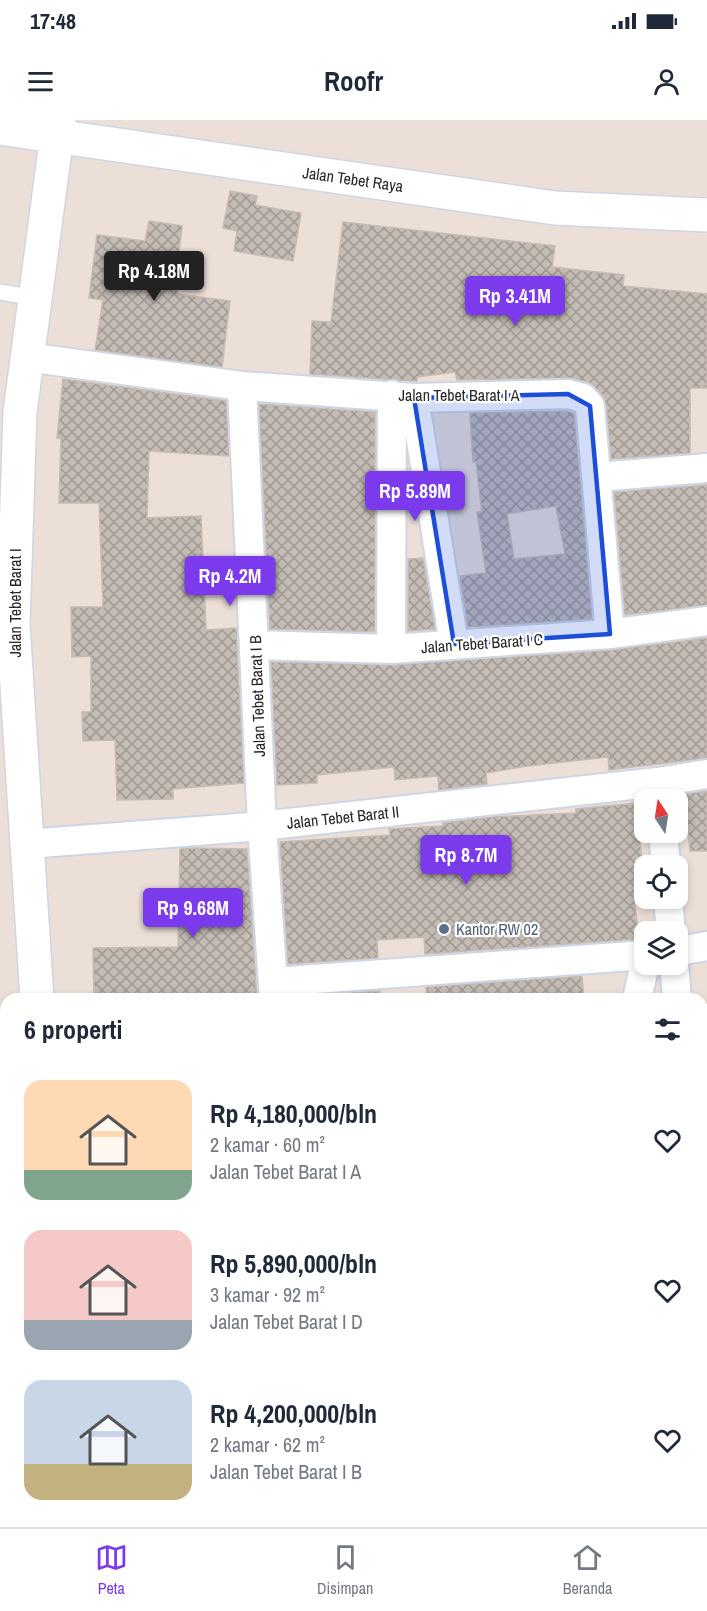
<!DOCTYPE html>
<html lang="id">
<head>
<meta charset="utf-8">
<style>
	body { margin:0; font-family:"Archivo Narrow",sans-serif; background:#f2f2f3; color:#1f2937; height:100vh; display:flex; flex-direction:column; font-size:22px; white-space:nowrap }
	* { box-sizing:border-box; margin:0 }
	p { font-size:20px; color:#747a83 }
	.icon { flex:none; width:33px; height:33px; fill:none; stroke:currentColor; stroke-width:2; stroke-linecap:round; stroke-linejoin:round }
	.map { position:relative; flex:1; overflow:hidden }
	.details { position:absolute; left:0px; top:873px; width:708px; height:534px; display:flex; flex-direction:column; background:#fff; border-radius:18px 18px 0 0; box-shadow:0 3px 9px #0003 }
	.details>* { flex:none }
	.needle { width:39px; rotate:348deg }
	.controls { position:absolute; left:634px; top:669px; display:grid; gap:12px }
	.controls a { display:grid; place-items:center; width:54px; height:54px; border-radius:12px; background:#fff; box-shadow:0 3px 9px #0003; font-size:30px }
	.price { position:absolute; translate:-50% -51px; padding:0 14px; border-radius:6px; background:#7c3aed; color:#fff; font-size:20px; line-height:39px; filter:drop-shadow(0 2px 3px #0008) }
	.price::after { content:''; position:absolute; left:50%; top:36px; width:18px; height:14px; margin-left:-9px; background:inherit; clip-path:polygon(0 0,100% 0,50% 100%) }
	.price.on { background:#222; color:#fff }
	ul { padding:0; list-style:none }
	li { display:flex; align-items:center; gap:18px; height:150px; padding:0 24px }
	li span { display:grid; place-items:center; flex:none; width:168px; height:120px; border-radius:18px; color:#555 }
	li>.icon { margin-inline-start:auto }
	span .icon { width:72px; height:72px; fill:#fffc; stroke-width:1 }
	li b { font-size:26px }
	h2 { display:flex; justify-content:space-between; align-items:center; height:72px; padding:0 24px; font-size:26px }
	.status { display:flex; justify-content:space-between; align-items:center; height:42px; padding:0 30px; background:#fff; direction:ltr }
	.status svg { height:16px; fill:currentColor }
	header { display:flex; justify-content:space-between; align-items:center; height:78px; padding:0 24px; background:#fff; font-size:27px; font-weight:700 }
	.menu { display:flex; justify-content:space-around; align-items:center; height:84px; border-top:2px solid #e0e1e3; background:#fff; font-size:16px; color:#747a83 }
	.menu a { display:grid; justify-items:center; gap:3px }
	.menu .on { color:#7c3aed }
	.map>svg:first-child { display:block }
</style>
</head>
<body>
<div class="status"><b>17:48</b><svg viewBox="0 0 49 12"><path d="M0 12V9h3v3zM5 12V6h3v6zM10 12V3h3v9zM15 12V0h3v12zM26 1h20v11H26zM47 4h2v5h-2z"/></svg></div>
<header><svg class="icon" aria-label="menu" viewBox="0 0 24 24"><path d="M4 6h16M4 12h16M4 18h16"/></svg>Roofr<svg class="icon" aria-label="person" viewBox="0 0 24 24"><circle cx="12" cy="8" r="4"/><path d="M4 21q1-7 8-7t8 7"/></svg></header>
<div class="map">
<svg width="707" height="1407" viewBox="0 0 707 1407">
	<defs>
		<pattern id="building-cross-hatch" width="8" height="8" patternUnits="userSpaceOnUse" patternTransform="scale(1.5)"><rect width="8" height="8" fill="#c3bbb4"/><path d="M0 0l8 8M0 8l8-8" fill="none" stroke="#9e9892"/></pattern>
	</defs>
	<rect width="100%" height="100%" fill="#ecdfd8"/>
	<path fill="#d9f08a" d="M 6,1149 L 6,1383 L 0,1383 L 0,1150 Z"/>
	<path fill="url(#building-cross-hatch)" stroke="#c7bbb2" stroke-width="1.5" fill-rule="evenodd" d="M 230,71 L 257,76 L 255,85 L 301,93 L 293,141 L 234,131 L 237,111 L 223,108 Z
		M 149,101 L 182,106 L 175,165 L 178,166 L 177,174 L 230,181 L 222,247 L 95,230 L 103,180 L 89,178 L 97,115 L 145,121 Z
		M 343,102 L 555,126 L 552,147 L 624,155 L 623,166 L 707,174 L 707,268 L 690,268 L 690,333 L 611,339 L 606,285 L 603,276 L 588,262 L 572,258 L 457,260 L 455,252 L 417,257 L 417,261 L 414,261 L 310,254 L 312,201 L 331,202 Z
		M 63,259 L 226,281 L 229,336 L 149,331 L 147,398 L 201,396 L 206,510 L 236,508 L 244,663 L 173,669 L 173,679 L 117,680 L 115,620 L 83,621 L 82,592 L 91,592 L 91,536 L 72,537 L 71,487 L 103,487 L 99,383 L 59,383 L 61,319 L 57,318 Z
		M 259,284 L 375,292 L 375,512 L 270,509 Z
		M 566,291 L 574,293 L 592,499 L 468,507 L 460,456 L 486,453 L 477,392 L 482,391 L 476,342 L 473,342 L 470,293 ZM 556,386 L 565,434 L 514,439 L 507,394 Z
		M 707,365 L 707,485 L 625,495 L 614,372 Z
		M 423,438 L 435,509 L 408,511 L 408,439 Z
		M 707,518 L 707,638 L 609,650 L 608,637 L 528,646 L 486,653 L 487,664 L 439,670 L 438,656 L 395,660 L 394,647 L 317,655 L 317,663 L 277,665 L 271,542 L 392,545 L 611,530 Z
		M 707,671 L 707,731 L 690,731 L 684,674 Z
		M 636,683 L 645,771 L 645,775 L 634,776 L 639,819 L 425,834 L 424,817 L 377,820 L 378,838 L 288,844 L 280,722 L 390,715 L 389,709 L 443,706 L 443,703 L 491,697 L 576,693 L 576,689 Z
		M 189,728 L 247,729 L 257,879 L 94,879 L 93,828 L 178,827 L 180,729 Z
		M 582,856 L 584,879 L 427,879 L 426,867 Z
		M 380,871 L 381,879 L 290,879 L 290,877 Z"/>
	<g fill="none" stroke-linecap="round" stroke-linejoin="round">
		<g stroke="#cdd6e3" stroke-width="18">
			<path id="lane" d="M 0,172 L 35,178"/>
		</g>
		<g stroke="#cdd6e3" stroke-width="32">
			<path id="street" d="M 26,237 L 242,266 L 414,278 L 568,274 L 583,278 L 590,286 L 610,514
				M 242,266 L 262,706 L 274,879
				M 414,278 L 454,524
				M 598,357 L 707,348
				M 255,525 L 391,529 L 610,514 L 707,501
				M 391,529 L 392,275
				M 663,712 L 666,746
				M 27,724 L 262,706 L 658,662 L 707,654
				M 668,778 L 671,812
				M 678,831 L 707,826
				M 674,844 L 677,879
				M 273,862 L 645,835
				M 637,879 L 645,844
				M 0,1110 L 6,1110
				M 702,1150 L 707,1204
				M 702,1388 L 707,1387
				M 0,1391 L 6,1390
				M 291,1401 L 291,1407
				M 448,1401 L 448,1407
				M 568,1407 L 628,1401"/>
		</g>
		<g stroke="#cdd6e3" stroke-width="36">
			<path id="secondary" d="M 0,8 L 555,88 L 707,95
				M 37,879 L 13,504 L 20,292 L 59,0
				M 77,1401 L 78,1407"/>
		</g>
		<use href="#lane" stroke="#fff" stroke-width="15"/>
		<use href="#street" stroke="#fff" stroke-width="28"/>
		<use href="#secondary" stroke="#fff" stroke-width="33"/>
	</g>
	<path fill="#1d4ed8" fill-opacity="0.2" stroke="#1d4ed8" stroke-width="4.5" stroke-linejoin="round" d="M 568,274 L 590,286 L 610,514 L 454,524 L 414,278 Z"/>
	<circle fill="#5c6f8a" stroke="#fff" stroke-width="2" cx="444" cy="809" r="6"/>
	<g text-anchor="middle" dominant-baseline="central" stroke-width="4.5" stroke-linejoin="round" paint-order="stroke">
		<g font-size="16" fill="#282828" stroke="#fff">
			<text transform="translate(353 59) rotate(8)">Jalan Tebet Raya</text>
			<text x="459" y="275">Jalan Tebet Barat I A</text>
			<text transform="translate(15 483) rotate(-90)">Jalan Tebet Barat I</text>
			<text transform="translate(482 523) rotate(-4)">Jalan Tebet Barat I C</text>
			<text transform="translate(257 576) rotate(-92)">Jalan Tebet Barat I B</text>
			<text transform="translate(343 697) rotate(-6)">Jalan Tebet Barat II</text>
		</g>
		<g font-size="16" fill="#4e5e75" stroke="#fff" text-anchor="start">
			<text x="456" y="809">Kantor RW 02</text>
		</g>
	</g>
</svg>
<div class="controls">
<a><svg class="needle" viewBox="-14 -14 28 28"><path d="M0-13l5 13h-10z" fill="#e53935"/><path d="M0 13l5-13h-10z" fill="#747a83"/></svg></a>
<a><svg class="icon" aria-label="locate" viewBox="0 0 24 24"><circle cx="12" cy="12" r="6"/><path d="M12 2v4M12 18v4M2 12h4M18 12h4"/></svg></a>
<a><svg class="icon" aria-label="layers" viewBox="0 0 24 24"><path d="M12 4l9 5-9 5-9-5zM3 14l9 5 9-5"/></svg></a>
</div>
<b class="price on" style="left:154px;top:182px">Rp 4.18M</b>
<b class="price" style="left:515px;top:207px">Rp 3.41M</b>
<b class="price" style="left:415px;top:402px">Rp 5.89M</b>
<b class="price" style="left:230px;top:487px">Rp 4.2M</b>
<b class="price" style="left:466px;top:766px">Rp 8.7M</b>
<b class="price" style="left:193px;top:819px">Rp 9.68M</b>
<section class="details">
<h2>6 properti<svg class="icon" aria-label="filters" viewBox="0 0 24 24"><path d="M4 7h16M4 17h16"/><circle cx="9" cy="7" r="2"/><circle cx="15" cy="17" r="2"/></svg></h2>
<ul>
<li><span style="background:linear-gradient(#ffd9b3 75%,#7fa58c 0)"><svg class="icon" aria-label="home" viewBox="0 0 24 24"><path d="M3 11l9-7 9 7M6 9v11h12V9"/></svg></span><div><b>Rp 4,180,000/bln</b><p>2 kamar · 60 m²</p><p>Jalan Tebet Barat I A</p></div><svg class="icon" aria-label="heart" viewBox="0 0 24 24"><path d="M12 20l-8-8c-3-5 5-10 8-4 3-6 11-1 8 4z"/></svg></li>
<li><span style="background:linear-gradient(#f6c9c9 75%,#9aa5b1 0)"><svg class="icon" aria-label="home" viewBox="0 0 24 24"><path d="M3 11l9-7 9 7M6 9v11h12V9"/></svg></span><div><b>Rp 5,890,000/bln</b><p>3 kamar · 92 m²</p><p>Jalan Tebet Barat I D</p></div><svg class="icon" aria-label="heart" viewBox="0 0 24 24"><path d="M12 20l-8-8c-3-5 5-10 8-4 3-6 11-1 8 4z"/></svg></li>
<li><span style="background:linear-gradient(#c9d6e8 70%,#c2b280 0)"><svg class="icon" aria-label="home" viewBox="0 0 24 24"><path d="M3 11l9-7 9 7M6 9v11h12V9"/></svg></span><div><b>Rp 4,200,000/bln</b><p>2 kamar · 62 m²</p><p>Jalan Tebet Barat I B</p></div><svg class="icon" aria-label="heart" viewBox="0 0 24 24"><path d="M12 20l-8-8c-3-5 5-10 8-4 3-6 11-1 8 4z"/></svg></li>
</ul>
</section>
</div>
<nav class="menu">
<a class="on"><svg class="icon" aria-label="map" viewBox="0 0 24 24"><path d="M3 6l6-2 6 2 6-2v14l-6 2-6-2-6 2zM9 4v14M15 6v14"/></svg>Peta</a>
<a><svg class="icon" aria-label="saved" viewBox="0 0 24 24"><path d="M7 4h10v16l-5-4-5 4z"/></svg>Disimpan</a>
<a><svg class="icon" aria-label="home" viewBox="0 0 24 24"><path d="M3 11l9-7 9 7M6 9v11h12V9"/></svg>Beranda</a>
</nav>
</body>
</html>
